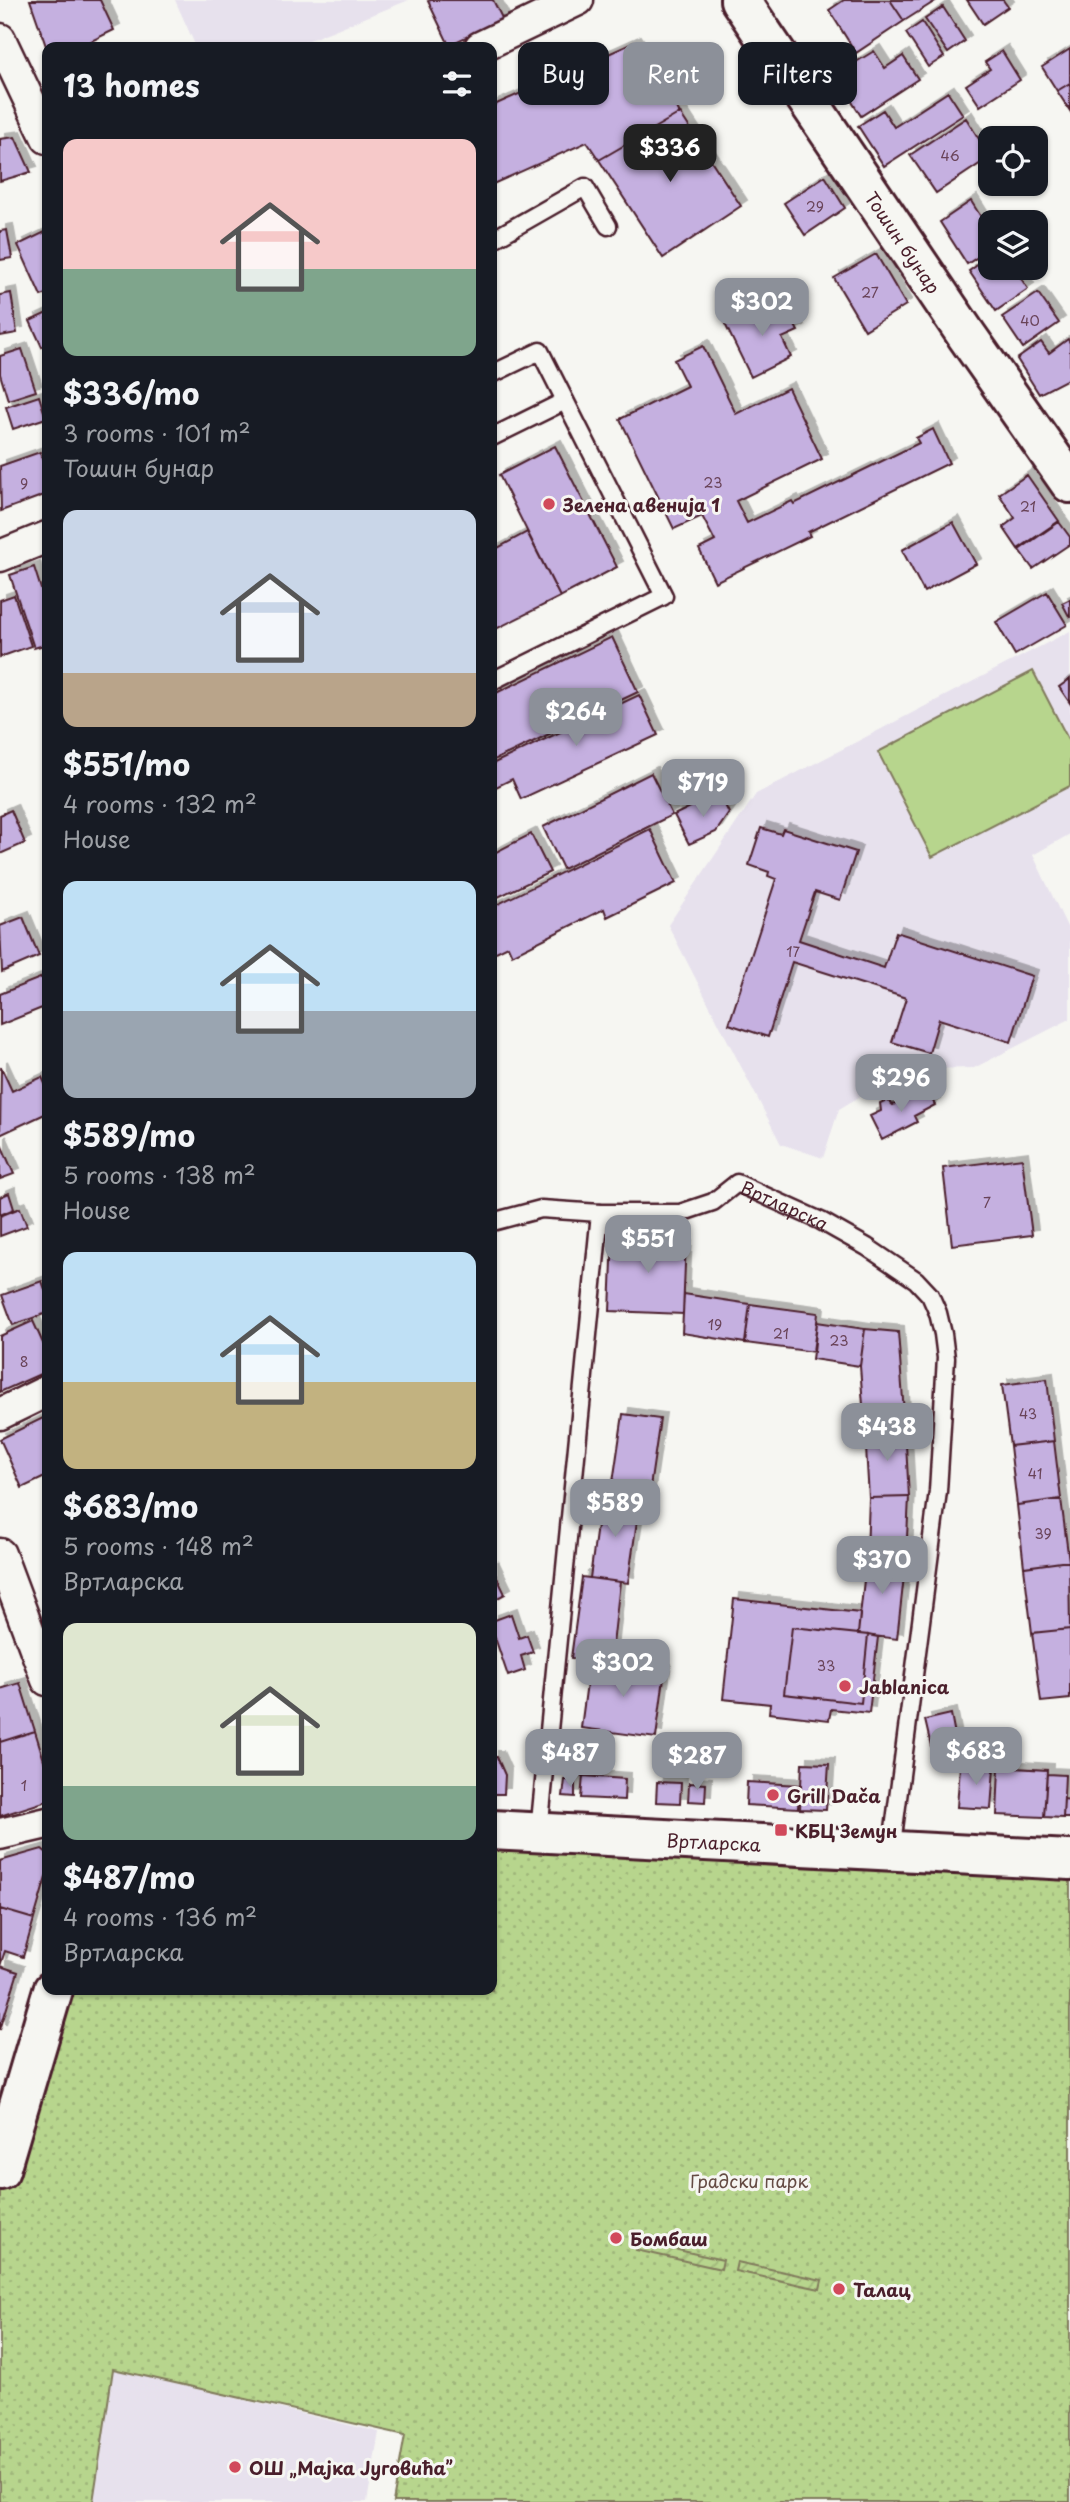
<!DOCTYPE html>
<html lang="en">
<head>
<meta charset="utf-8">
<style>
	body { margin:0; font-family:"Playpen Sans",sans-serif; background:#242831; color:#f1f3f6; height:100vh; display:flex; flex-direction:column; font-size:26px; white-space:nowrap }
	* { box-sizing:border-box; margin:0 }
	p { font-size:23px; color:#9ea1a6 }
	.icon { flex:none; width:38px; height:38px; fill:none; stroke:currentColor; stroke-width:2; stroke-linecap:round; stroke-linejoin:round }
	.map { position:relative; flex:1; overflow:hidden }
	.panel { position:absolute; left:42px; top:42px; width:455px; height:1953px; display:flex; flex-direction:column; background:#171b24; border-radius:14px; box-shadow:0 2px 5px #0004 }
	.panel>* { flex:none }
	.hud { position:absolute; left:518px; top:42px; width:446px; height:63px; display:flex; gap:14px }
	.buttons { position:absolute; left:978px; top:126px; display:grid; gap:14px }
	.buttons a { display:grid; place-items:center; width:70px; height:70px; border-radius:14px; background:#171b24; box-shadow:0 2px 5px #0004; font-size:35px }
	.price { position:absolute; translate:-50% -60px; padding:0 16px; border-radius:14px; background:#8c9099; color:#fff; font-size:23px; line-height:46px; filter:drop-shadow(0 2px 4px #0008) }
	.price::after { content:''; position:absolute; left:50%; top:42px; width:21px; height:16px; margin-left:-10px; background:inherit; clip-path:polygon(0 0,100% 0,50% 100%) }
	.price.active { background:#222; color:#fff }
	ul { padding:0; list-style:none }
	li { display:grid; align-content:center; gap:14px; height:371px; padding:0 21px }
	li span { display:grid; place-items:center; height:217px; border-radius:14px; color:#555 }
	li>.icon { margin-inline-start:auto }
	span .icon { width:126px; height:126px; fill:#fffc; stroke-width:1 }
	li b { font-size:30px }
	h2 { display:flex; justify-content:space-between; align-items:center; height:84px; padding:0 21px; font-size:30px }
	.pill { padding:0 24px; border-radius:14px; background:#171b24; box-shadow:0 2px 5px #0004; font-size:24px; line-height:63px }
	.pill.active { background:#8c9099; color:#fff }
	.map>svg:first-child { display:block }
</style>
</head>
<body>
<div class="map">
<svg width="1070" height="2502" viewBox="0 0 1070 2502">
	<defs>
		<pattern id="park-dots" width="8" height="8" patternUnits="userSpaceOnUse" patternTransform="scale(1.75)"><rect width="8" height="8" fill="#b7d58d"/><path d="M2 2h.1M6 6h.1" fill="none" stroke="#9fb67a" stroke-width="1.8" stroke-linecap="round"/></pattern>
		<pattern id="garden-furrows" width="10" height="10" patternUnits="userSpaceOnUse" patternTransform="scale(1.75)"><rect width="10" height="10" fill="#b7d58d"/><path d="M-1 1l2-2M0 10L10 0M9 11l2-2" fill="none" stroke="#9fb67a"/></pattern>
		<filter id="shadow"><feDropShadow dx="6" dy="-6" stdDeviation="0" flood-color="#0004"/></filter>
	</defs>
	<rect width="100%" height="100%" fill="#f6f6f2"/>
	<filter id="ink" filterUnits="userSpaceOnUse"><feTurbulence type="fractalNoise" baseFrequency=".0143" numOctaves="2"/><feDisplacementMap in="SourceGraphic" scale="14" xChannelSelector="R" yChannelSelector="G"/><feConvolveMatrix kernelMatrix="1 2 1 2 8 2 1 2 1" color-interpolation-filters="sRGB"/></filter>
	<g filter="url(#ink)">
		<path fill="#e7e1ed" d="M 175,0 L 409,0 L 292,47 L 196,47 Z
			M 1070,631 L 1070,834 L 1033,855 L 1070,933 L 1070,1019 L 974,1068 L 928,1069 L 887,1080 L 839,1109 L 823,1158 L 781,1144 L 668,925 L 756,794 Z
			M 112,2369 L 379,2432 L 367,2502 L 93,2502 Z"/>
		<path fill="#b7d58d" stroke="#807a5c" stroke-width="2" d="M 1033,671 L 1070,743 L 1070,786 L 932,857 L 878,752 Z"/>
		<path fill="url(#park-dots)" stroke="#807a5c" stroke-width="2" d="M 492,1831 L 1070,1867 L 1070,2502 L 393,2502 L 405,2435 L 113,2369 L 93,2502 L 0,2502 L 0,2170 L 53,1990 L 492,1990 Z"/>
		<path fill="url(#garden-furrows)" stroke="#807a5c" stroke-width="2" d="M 638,2241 L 723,2260 L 721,2269 L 636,2250 Z
			M 737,2262 L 822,2280 L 820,2289 L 735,2271 Z"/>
		<path fill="#c5b0e0" stroke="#4a1f2b" stroke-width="2" filter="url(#shadow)" d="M 30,0 L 100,0 L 114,30 L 79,47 L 47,49 Z
			M 431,0 L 493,0 L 503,20 L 449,45 L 428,1 Z
			M 844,0 L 890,0 L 904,21 L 856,53 L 829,10 Z
			M 890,0 L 937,0 L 904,21 Z
			M 967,0 L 1003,0 L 1008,7 L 983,24 Z
			M 943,7 L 965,41 L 948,53 L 925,19 Z
			M 922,22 L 944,57 L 928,67 L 906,33 Z
			M 635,42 L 680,113 L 599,160 L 587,142 L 493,184 L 492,106 Z
			M 1070,49 L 1070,83 L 1057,91 L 1042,67 Z
			M 874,51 L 885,68 L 903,56 L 918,79 L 861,116 L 835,75 Z
			M 1002,51 L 1020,80 L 980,106 L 966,85 L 990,69 L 985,62 Z
			M 1070,83 L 1070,111 L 1057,91 Z
			M 948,92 L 963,115 L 884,166 L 858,126 L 883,110 L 894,127 Z
			M 680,113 L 741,206 L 663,258 L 599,160 Z
			M 966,118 L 990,157 L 936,193 L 910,155 Z
			M 15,137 L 31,172 L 0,181 L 0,139 Z
			M 825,176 L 845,208 L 805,235 L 784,203 Z
			M 971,201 L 990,231 L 990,249 L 967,264 L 940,222 Z
			M 7,230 L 12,258 L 0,260 L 0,231 Z
			M 47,231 L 47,294 L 41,296 L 18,245 Z
			M 876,254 L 906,305 L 865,330 L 834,278 Z
			M 990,256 L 990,268 L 1014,268 L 1028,289 L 996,311 L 969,271 Z
			M 11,293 L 17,333 L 0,336 L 0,295 Z
			M 1038,293 L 1059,323 L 1023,348 L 1002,317 Z
			M 767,304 L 773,317 L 787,310 L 798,331 L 782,338 L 791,357 L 751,377 L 725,324 Z
			M 47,313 L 47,344 L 42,347 L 30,321 Z
			M 1068,339 L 1070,343 L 1070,378 L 1039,394 L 1017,359 L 1041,342 L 1049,353 Z
			M 703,346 L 736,414 L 788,388 L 822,459 L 736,501 L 747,523 L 792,501 L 794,504 L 919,443 L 916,438 L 933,429 L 949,463 L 808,532 L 810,536 L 715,582 L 699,549 L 715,541 L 702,516 L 674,529 L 620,419 L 687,386 L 674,360 Z
			M 22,349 L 36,391 L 8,400 L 0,374 L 0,356 Z
			M 39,396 L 46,418 L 13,429 L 6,407 Z
			M 555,446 L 617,567 L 560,597 L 499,475 Z
			M 40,452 L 47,472 L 47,494 L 1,511 L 0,466 Z
			M 1027,475 L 1059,521 L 1018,549 L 1003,527 L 1015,518 L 999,494 Z
			M 953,522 L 976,564 L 924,592 L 902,550 Z
			M 1059,522 L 1070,537 L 1070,544 L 1033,569 L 1019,550 Z
			M 527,532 L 560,597 L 492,631 L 492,551 Z
			M 34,567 L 47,608 L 47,644 L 34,648 L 10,575 Z
			M 1047,592 L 1067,625 L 1015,655 L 996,622 Z
			M 14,595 L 31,646 L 0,657 L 0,600 Z
			M 1070,599 L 1070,618 L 1062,603 Z
			M 612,637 L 638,692 L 492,761 L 492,695 Z
			M 1070,679 L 1070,703 L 1059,687 Z
			M 639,695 L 658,735 L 521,799 L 512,779 L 492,789 L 492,764 Z
			M 651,773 L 672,815 L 563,869 L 543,827 Z
			M 719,793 L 729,813 L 716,832 L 689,844 L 674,815 Z
			M 11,810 L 25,843 L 0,854 L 0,815 Z
			M 761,828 L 781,834 L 783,829 L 856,852 L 840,900 L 815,892 L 799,940 L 884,968 L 896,932 L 1032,976 L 1011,1042 L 939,1019 L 929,1053 L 892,1042 L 906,998 L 792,962 L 768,1037 L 729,1024 L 776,879 L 768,876 L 769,872 L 749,865 Z
			M 650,829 L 676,883 L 607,917 L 604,909 L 512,955 L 508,946 L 492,954 L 492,907 Z
			M 531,834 L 550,872 L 492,900 L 492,854 Z
			M 23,917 L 39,956 L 2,972 L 0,926 Z
			M 45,976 L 47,981 L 47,1006 L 0,1025 L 0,994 Z
			M 1,1067 L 12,1091 L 42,1077 L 47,1088 L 47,1113 L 0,1135 Z
			M 927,1089 L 935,1105 L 914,1116 L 917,1122 L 882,1140 L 870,1116 L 881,1111 L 880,1103 L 887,1100 L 893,1105 Z
			M 0,1142 L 14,1174 L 0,1179 Z
			M 1022,1158 L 1032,1235 L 952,1245 L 943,1168 Z
			M 9,1193 L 14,1209 L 0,1215 L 0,1197 Z
			M 20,1208 L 27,1226 L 0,1236 L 0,1216 Z
			M 613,1236 L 686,1239 L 683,1314 L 610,1311 Z
			M 42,1281 L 47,1295 L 47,1313 L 13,1325 L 2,1295 Z
			M 684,1294 L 750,1304 L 745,1343 L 682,1333 Z
			M 750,1304 L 818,1313 L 814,1352 L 745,1343 Z
			M 33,1321 L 47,1352 L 47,1371 L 0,1392 L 0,1336 Z
			M 817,1322 L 865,1329 L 860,1366 L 812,1359 Z
			M 865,1329 L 898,1332 L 905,1427 L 865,1431 L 860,1366 Z
			M 1047,1379 L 1054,1441 L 1010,1446 L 1002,1385 Z
			M 623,1414 L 660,1419 L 648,1501 L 611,1496 Z
			M 47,1416 L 47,1476 L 22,1488 L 0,1439 Z
			M 905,1427 L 909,1497 L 869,1498 L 865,1431 Z
			M 1054,1441 L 1061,1499 L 1017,1505 L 1010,1446 Z
			M 601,1495 L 640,1500 L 628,1583 L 590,1578 Z
			M 909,1497 L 906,1558 L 867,1553 L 869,1498 Z
			M 1061,1499 L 1069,1561 L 1024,1567 L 1017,1505 Z
			M 867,1553 L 906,1558 L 897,1639 L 858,1634 Z
			M 1069,1561 L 1070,1629 L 1032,1633 L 1024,1567 Z
			M 492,1567 L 505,1594 L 492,1601 Z
			M 582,1577 L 620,1582 L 611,1663 L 571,1658 Z
			M 734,1599 L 860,1613 L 858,1634 L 792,1627 L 784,1694 L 861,1703 L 868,1635 L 878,1637 L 869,1713 L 831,1709 L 829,1720 L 769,1713 L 770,1704 L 723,1699 Z
			M 511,1614 L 519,1638 L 527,1635 L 533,1652 L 521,1656 L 525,1670 L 508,1676 L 492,1629 L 492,1621 Z
			M 792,1627 L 868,1635 L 861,1703 L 784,1694 Z
			M 1070,1629 L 1070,1699 L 1041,1702 L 1032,1633 Z
			M 590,1660 L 665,1670 L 656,1738 L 581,1728 Z
			M 20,1683 L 35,1731 L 0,1742 L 0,1689 Z
			M 951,1714 L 956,1740 L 931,1746 L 925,1720 Z
			M 35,1731 L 47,1770 L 47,1801 L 0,1816 L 0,1742 Z
			M 492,1757 L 497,1757 L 505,1775 L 504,1794 L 492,1794 Z
			M 802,1763 L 829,1764 L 826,1810 L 800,1809 Z
			M 960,1766 L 994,1768 L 991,1809 L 957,1807 Z
			M 999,1767 L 1047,1770 L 1044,1817 L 997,1815 Z
			M 1047,1774 L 1065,1775 L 1063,1818 L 1044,1817 Z
			M 583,1776 L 625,1779 L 624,1800 L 581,1798 Z
			M 565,1780 L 575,1780 L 575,1797 L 563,1796 Z
			M 657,1782 L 681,1783 L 680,1803 L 656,1802 Z
			M 747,1782 L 799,1785 L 798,1808 L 746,1805 Z
			M 689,1783 L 706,1784 L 705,1802 L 688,1801 Z
			M 1064,1799 L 1070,1800 L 1070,1818 L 1063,1818 Z
			M 42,1849 L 47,1853 L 47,1874 L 34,1919 L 0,1909 L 0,1861 Z
			M 0,1909 L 34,1919 L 23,1957 L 5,1951 L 0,1966 Z
			M 0,1966 L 18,1972 L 0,2030 Z"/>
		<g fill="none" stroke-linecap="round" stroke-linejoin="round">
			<g stroke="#4a1f2b" stroke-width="21">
				<g id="lane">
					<path d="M 492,240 L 585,187 L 608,226"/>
					<path d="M 492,374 L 540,351 L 664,596 L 492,681"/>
					<path d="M 492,437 L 565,401"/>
					<path id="s1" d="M 492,1222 L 541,1209 L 600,1213 L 680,1213 L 713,1202 L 737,1183 L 821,1221 L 867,1247 L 916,1280 L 930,1295 L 938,1313 L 943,1334 L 946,1358 L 938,1491 L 891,1852"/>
					<path d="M 539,1832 L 600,1213"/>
				</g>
			</g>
			<g stroke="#4a1f2b" stroke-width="35">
				<path id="street" d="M 0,39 L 47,138
					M 480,47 L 578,0
					M 0,556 L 47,537
					M 0,1414 L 47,1391
					M 0,1554 L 47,1680
					M 0,1834 L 47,1823"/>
			</g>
			<g stroke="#4a1f2b" stroke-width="44">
				<g id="secondary">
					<path id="s2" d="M 740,0 L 967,336 L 1070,483"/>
					<path id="s3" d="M 492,1830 L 1070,1860"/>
					<path d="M 0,2170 L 53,1990"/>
				</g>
			</g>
			<use href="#lane" stroke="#f6f6f2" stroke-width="16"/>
			<use href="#street" stroke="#f6f6f2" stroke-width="30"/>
			<use href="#secondary" stroke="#f6f6f2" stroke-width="38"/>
		</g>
	</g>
	<g fill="#d1495b" stroke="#f6f6f2" stroke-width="2.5">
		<circle cx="549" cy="504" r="7"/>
		<circle cx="845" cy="1686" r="7"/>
		<circle cx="773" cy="1795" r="7"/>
		<rect x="774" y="1823" width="14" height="14" rx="3.5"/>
		<circle cx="616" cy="2238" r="7"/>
		<circle cx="839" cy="2289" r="7"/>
		<circle cx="235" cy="2467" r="7"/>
	</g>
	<g text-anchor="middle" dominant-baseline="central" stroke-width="6" stroke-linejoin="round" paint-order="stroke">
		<g font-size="14" fill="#694358">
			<text x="950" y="155">46</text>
			<text x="815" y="206">29</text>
			<text x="870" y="292">27</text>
			<text x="1030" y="320">40</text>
			<text x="713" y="482">23</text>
			<text x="24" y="483">9</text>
			<text x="1028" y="506">21</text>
			<text x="793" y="951">17</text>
			<text x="987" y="1202">7</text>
			<text x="715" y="1324">19</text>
			<text x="781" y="1333">21</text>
			<text x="839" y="1340">23</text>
			<text x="24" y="1361">8</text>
			<text x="1028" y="1413">43</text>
			<text x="1035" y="1473">41</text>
			<text x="1043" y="1533">39</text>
			<text x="826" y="1665">33</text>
			<text x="24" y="1785">1</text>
		</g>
		<g font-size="18" fill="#4a1f2b" stroke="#f6f6f2">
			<text stroke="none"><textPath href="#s2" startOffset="292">Тошин бунар</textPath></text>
			<text stroke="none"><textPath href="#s1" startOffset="308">Вртларска</textPath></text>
			<text stroke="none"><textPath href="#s3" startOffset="222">Вртларска</textPath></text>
		</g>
		<g font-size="18" font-weight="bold" fill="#4a1f2b" stroke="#f6f6f2" text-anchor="start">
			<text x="563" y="504">Зелена авенија 1</text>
			<text x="859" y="1686">Jablanica</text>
			<text x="787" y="1795">Grill Dača</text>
			<text x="795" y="1830">КБЦ Земун</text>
			<text x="630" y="2238">Бомбаш</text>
			<text x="853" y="2289">Талац</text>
			<text x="249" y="2467">ОШ „Мајка Југовића”</text>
		</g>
		<g font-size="18" fill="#654c44" stroke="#f6f6f2">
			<text x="749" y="2180">Градски парк</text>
		</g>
	</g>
</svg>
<div class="buttons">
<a><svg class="icon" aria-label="locate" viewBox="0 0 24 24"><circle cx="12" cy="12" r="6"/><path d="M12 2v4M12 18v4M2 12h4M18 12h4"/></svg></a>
<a><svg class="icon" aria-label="layers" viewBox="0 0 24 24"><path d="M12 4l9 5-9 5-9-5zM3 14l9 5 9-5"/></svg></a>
</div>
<b class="price active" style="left:670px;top:184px">$336</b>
<b class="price" style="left:762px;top:338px">$302</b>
<b class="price" style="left:576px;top:748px">$264</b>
<b class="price" style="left:703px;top:819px">$719</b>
<b class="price" style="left:901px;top:1114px">$296</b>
<b class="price" style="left:648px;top:1275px">$551</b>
<b class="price" style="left:887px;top:1463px">$438</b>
<b class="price" style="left:615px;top:1539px">$589</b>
<b class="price" style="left:882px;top:1596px">$370</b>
<b class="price" style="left:623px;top:1699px">$302</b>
<b class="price" style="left:976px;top:1787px">$683</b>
<b class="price" style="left:570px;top:1789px">$487</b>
<b class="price" style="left:697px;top:1792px">$287</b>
<div class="hud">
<a class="pill">Buy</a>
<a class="pill active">Rent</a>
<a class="pill">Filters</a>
</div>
<section class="panel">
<h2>13 homes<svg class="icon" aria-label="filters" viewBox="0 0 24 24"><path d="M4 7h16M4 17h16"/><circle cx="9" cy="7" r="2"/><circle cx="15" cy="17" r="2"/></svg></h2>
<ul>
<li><span style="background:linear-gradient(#f6c9c9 60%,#7fa58c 0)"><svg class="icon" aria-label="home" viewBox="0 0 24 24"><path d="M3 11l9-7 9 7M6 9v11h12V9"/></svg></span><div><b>$336/mo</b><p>3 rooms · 101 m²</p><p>Тошин бунар</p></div></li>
<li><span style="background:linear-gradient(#c9d6e8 75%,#b9a48a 0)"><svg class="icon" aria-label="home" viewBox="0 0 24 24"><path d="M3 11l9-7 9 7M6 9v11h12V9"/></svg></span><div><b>$551/mo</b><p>4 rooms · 132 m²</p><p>House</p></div></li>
<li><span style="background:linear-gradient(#bfe0f5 60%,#9aa5b1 0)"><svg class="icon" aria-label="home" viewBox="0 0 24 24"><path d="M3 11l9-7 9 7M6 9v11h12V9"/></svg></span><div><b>$589/mo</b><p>5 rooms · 138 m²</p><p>House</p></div></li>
<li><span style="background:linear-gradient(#bfe0f5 60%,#c2b280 0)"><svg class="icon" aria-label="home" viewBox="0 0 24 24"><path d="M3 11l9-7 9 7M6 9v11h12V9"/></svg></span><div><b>$683/mo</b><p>5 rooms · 148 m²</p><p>Вртларска</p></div></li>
<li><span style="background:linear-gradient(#dfe7d0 75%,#7fa58c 0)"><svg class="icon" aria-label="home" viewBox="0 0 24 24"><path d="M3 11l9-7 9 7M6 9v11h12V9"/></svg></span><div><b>$487/mo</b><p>4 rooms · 136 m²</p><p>Вртларска</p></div></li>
</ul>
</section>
</div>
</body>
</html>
